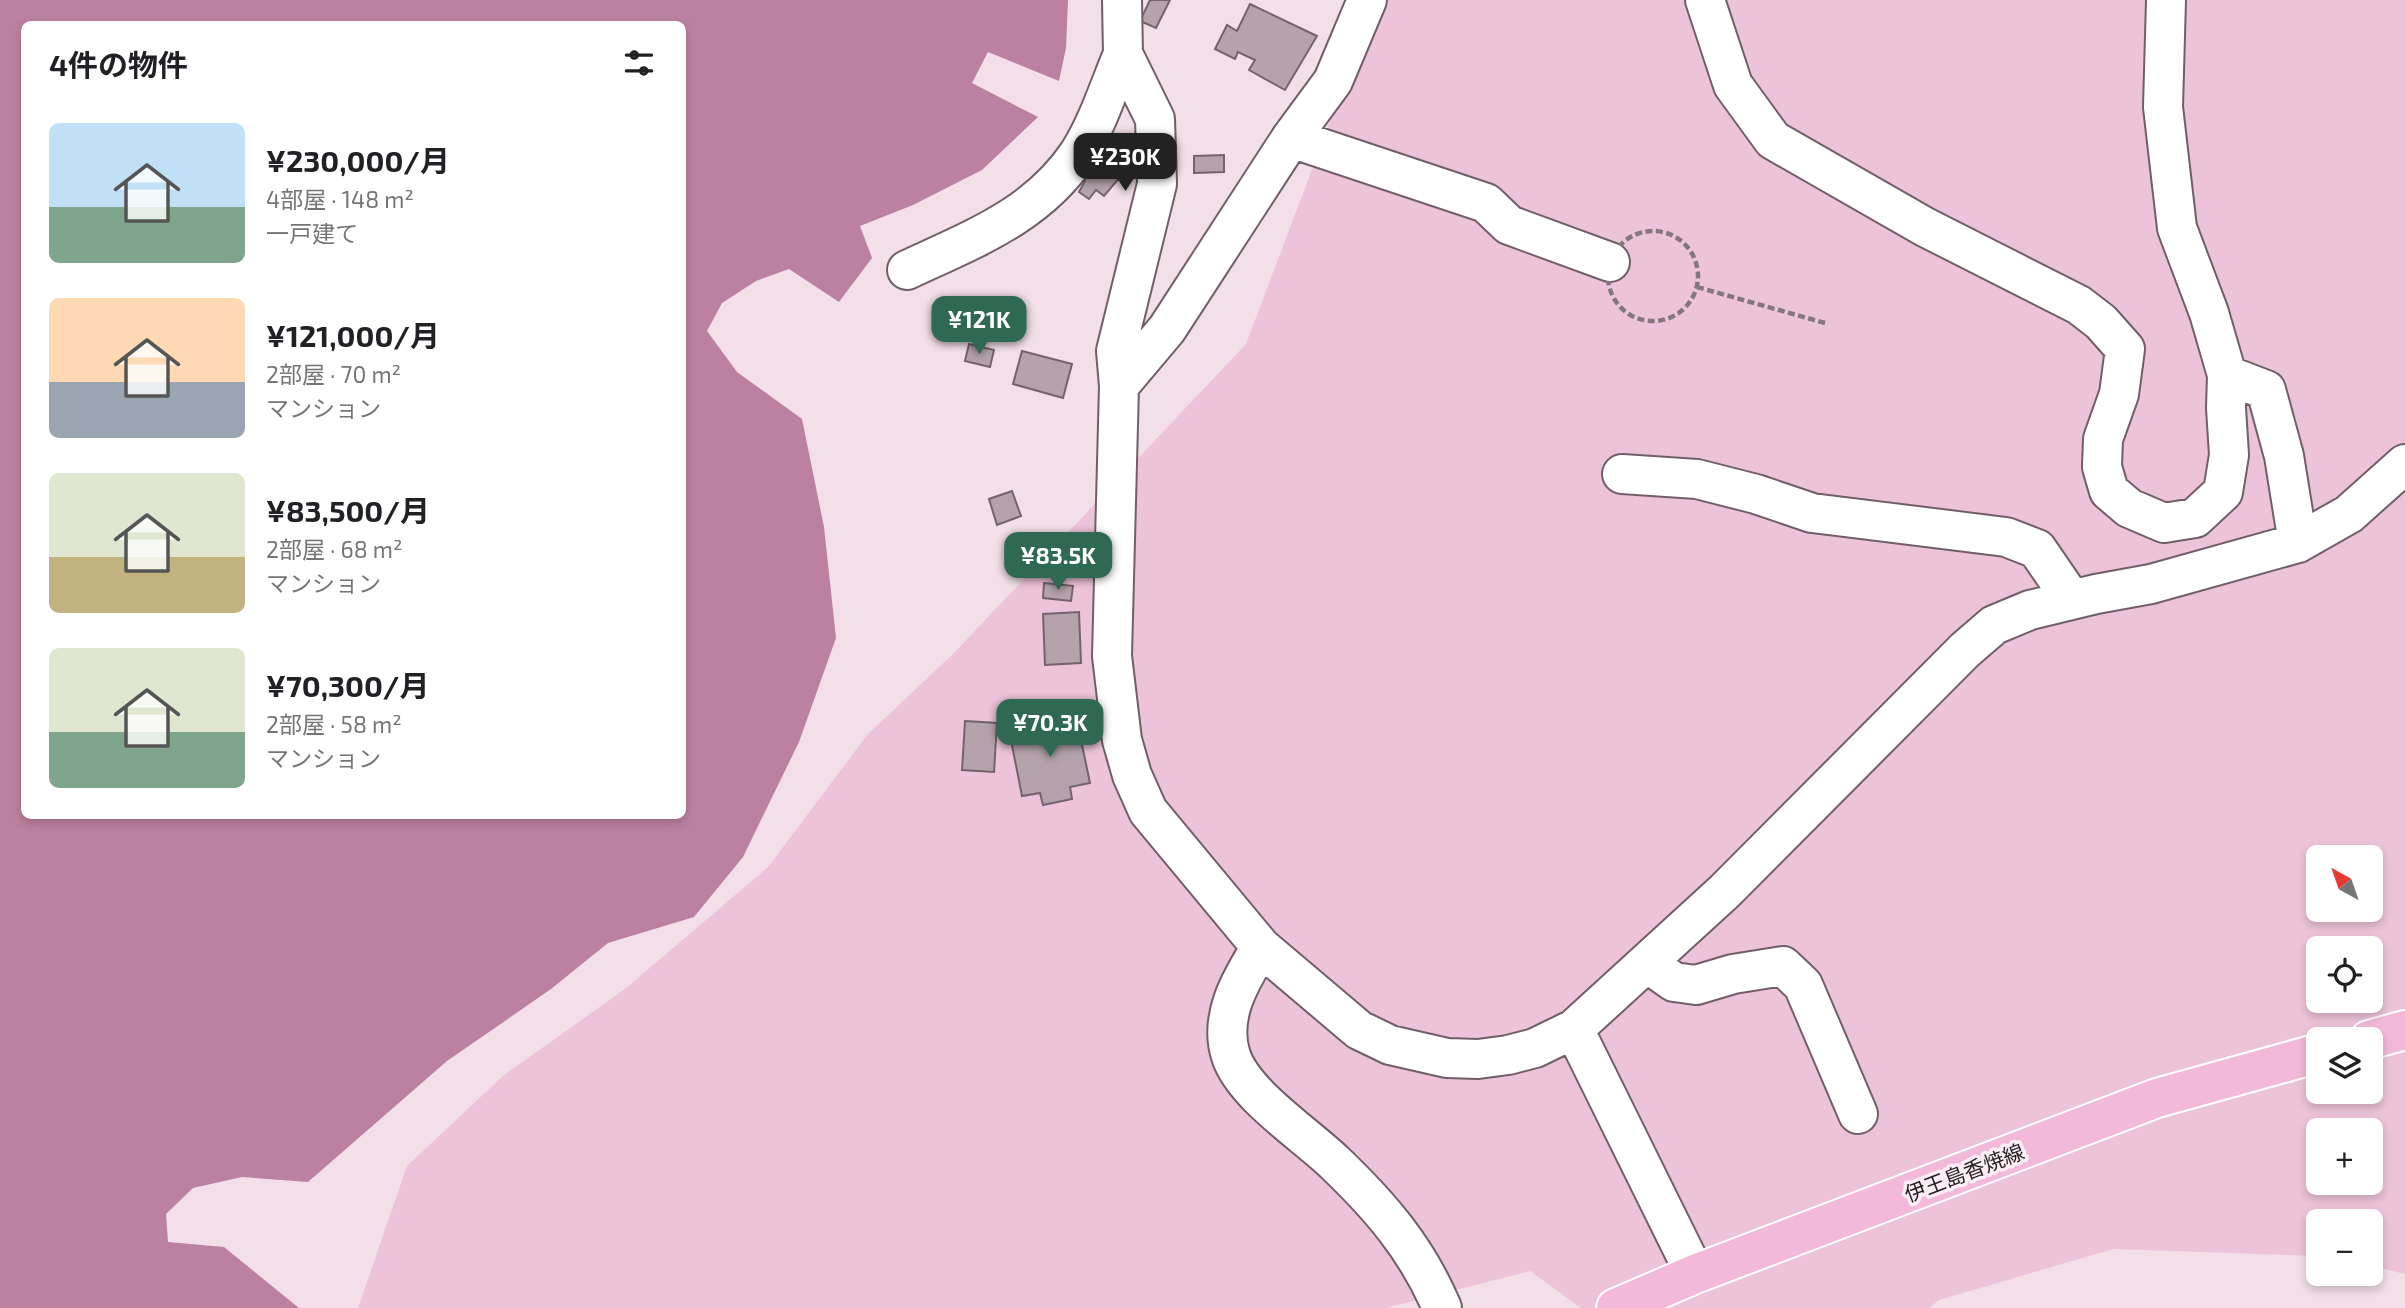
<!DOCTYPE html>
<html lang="ja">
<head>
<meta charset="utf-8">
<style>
	body { margin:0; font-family:"Exo 2","Noto Sans JP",sans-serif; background:#f6f6f6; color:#202124; height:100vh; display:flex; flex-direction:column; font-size:26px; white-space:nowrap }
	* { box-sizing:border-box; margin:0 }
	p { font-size:23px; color:#757577 }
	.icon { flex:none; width:38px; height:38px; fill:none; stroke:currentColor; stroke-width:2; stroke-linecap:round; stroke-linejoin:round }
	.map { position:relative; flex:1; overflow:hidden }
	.drawer { position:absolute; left:21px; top:21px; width:665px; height:798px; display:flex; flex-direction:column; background:#fff; border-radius:10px; box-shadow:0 4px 10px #0003 }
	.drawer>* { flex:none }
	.needle { width:46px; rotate:320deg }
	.fabs { position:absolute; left:2306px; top:845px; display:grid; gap:14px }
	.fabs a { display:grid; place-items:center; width:77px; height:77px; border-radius:10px; background:#fff; box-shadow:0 4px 10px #0003; font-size:35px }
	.price { position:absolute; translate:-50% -60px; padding:0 16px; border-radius:14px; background:#2f6953; color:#fff; font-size:23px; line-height:46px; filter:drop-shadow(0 2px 4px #0008) }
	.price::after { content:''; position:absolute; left:50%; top:42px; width:21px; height:16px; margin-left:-10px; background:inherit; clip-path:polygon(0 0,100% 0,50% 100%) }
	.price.current { background:#222; color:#fff }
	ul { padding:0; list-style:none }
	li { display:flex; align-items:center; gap:21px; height:175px; padding:0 28px }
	li span { display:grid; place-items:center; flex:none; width:196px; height:140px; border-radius:10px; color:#555 }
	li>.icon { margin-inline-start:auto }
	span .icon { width:84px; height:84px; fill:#fffc; stroke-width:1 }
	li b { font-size:30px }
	h2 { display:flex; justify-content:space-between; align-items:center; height:84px; padding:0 28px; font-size:30px }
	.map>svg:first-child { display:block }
</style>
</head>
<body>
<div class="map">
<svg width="2405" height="1308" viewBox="0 0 2405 1308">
	<rect width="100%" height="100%" fill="#f2dfe8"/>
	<path fill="#edc3d9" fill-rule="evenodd" d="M 1376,0 L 2405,0 L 2405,1274 L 2371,1266 L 2371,1222 L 2319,1222 L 2319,1256 L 2113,1249 L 1939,1300 L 1929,1308 L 1581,1308 L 1530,1271 L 1386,1308 L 358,1308 L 407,1166 L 504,1075 L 625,989 L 768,867 L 868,734 L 955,652 L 1246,344 ZM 2319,858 L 2371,858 L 2371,910 L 2319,910 ZM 2319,948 L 2371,948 L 2371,1001 L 2319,1001 ZM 2319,1040 L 2371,1040 L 2371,1092 L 2319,1092 ZM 2319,1130 L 2371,1130 L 2371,1183 L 2319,1183 Z"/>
	<path fill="#bc81a1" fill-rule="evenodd" d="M 0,0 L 1068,0 L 1066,48 L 1059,81 L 988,52 L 972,83 L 1038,117 L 982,170 L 913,205 L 860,226 L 872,258 L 839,302 L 789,269 L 756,281 L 722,303 L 707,331 L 737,372 L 802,419 L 824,527 L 836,638 L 799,742 L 743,857 L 694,917 L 608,943 L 551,989 L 447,1061 L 308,1182 L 242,1177 L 193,1188 L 166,1214 L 168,1242 L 224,1247 L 299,1308 L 0,1308 ZM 24,24 L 682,24 L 682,816 L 24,816 Z"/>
	<path fill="#b5a3ac" stroke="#74636c" stroke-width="2" d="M 1150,0 L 1170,0 L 1156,28 L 1140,21 Z
		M 1250,4 L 1317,36 L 1285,90 L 1249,70 L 1255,60 L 1238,52 L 1235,59 L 1215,49 L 1227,25 L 1237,31 Z
		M 1107,150 L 1118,157 L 1110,168 L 1121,176 L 1104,196 L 1096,190 L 1089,199 L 1079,192 L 1085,181 L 1082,179 Z
		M 1224,155 L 1224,172 L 1194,173 L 1194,156 Z
		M 969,344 L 994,350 L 990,367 L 965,361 Z
		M 1022,351 L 1072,364 L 1063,398 L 1013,384 Z
		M 1012,491 L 1021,516 L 997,525 L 989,499 Z
		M 1044,583 L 1073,586 L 1071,601 L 1043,598 Z
		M 1079,612 L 1081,663 L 1045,665 L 1043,614 Z
		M 1076,716 L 1090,783 L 1070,787 L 1072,799 L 1043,805 L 1040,793 L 1022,796 L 1009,730 Z
		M 965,721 L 997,723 L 994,772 L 962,770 Z"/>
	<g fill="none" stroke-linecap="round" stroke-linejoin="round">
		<g stroke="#705f68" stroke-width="42">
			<path id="minor" d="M 1122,0 L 1123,54 L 1155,119 L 1157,184 L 1116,351 L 1119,386 L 1112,656 L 1122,740 L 1132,775 L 1148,811 L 1261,947 L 1359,1030 L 1390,1045 L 1447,1058 L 1478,1059 L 1508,1055 L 1535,1048 L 1574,1029 L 1725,891 L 1965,650 L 1994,625 L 2030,610 L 2096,594 L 2151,584 L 2298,543 L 2349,514 L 2405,464
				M 1705,0 L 1733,85 L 1773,140 L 1925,227 L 2079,305 L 2101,322 L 2125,349 L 2119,394 L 2103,439 L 2102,467 L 2109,491 L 2129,508 L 2164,523 L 2195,518 L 2223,492 L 2229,455 L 2226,408 L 2227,375 L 2209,313 L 2177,228 L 2163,107 L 2166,0
				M 1291,138 L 1486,203 L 1509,225 L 1610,262
				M 907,270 C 973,239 1037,216 1079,153 C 1098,123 1109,87 1123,54
				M 2227,375 L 2266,390 L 2284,456 L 2298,543
				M 1119,386 L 1167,329 L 1291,138 L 1333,81 L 1367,0
				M 1622,474 L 1697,479 L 1756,494 L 1812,513 L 2006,537 L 2037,549 L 2072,600
				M 1261,947 C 1241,979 1218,1017 1231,1056 C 1244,1095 1305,1134 1335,1163 C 1381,1207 1417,1249 1442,1308
				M 1647,963 L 1674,982 L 1696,985 L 1733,974 L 1783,966 L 1803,985 L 1858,1114
				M 1574,1029 L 1695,1274"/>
		</g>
		<g stroke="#fff" stroke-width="42">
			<path id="major" d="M 2369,1040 L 2405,1030
				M 1616,1308 L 1695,1274 L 2157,1098 L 2319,1053"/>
		</g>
		<path stroke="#84777d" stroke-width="4.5" stroke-dasharray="7 3.5" stroke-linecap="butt" d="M1608 276a45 45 0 1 1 90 0a45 45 0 1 1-90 0Z
			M 1697,287 L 1825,323"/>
		<use href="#minor" stroke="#fff" stroke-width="38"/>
		<use href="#major" stroke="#f3b9da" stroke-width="38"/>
	</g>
	<g text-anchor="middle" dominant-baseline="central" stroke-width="7" stroke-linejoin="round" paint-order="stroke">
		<g font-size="21" fill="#231c1f" stroke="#fdedf5">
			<text transform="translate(1964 1172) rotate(-21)">伊王島香焼線</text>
		</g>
	</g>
</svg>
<div class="fabs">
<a><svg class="needle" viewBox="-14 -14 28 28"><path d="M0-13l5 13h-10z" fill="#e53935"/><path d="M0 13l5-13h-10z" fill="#757577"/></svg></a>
<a><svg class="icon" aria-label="locate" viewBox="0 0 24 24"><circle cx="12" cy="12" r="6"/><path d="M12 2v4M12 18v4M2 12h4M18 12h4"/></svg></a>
<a><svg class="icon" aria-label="layers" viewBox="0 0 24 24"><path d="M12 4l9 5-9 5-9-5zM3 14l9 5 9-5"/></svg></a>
<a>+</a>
<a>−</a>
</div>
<b class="price current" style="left:1125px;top:193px">¥230K</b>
<b class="price" style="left:979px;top:356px">¥121K</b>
<b class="price" style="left:1058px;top:592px">¥83.5K</b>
<b class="price" style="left:1050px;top:759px">¥70.3K</b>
<section class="drawer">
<h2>4件の物件<svg class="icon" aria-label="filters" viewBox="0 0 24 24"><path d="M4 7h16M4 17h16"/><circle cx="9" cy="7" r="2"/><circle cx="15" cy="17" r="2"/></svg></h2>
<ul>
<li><span style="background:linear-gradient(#bfe0f5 60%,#7fa58c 0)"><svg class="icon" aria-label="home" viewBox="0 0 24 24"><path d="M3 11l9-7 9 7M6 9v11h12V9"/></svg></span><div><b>¥230,000/月</b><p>4部屋 · 148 m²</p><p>一戸建て</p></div></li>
<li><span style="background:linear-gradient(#ffd9b3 60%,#9aa5b1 0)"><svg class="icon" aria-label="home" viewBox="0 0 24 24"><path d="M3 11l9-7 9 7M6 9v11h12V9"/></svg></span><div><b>¥121,000/月</b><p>2部屋 · 70 m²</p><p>マンション</p></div></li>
<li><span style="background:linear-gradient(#dfe7d0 60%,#c2b280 0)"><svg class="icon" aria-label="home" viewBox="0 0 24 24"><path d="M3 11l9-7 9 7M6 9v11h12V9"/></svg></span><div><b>¥83,500/月</b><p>2部屋 · 68 m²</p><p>マンション</p></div></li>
<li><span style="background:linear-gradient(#dfe7d0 60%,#7fa58c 0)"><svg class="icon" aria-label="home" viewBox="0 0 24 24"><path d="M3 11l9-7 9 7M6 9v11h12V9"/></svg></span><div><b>¥70,300/月</b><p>2部屋 · 58 m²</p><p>マンション</p></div></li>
</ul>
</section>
</div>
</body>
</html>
